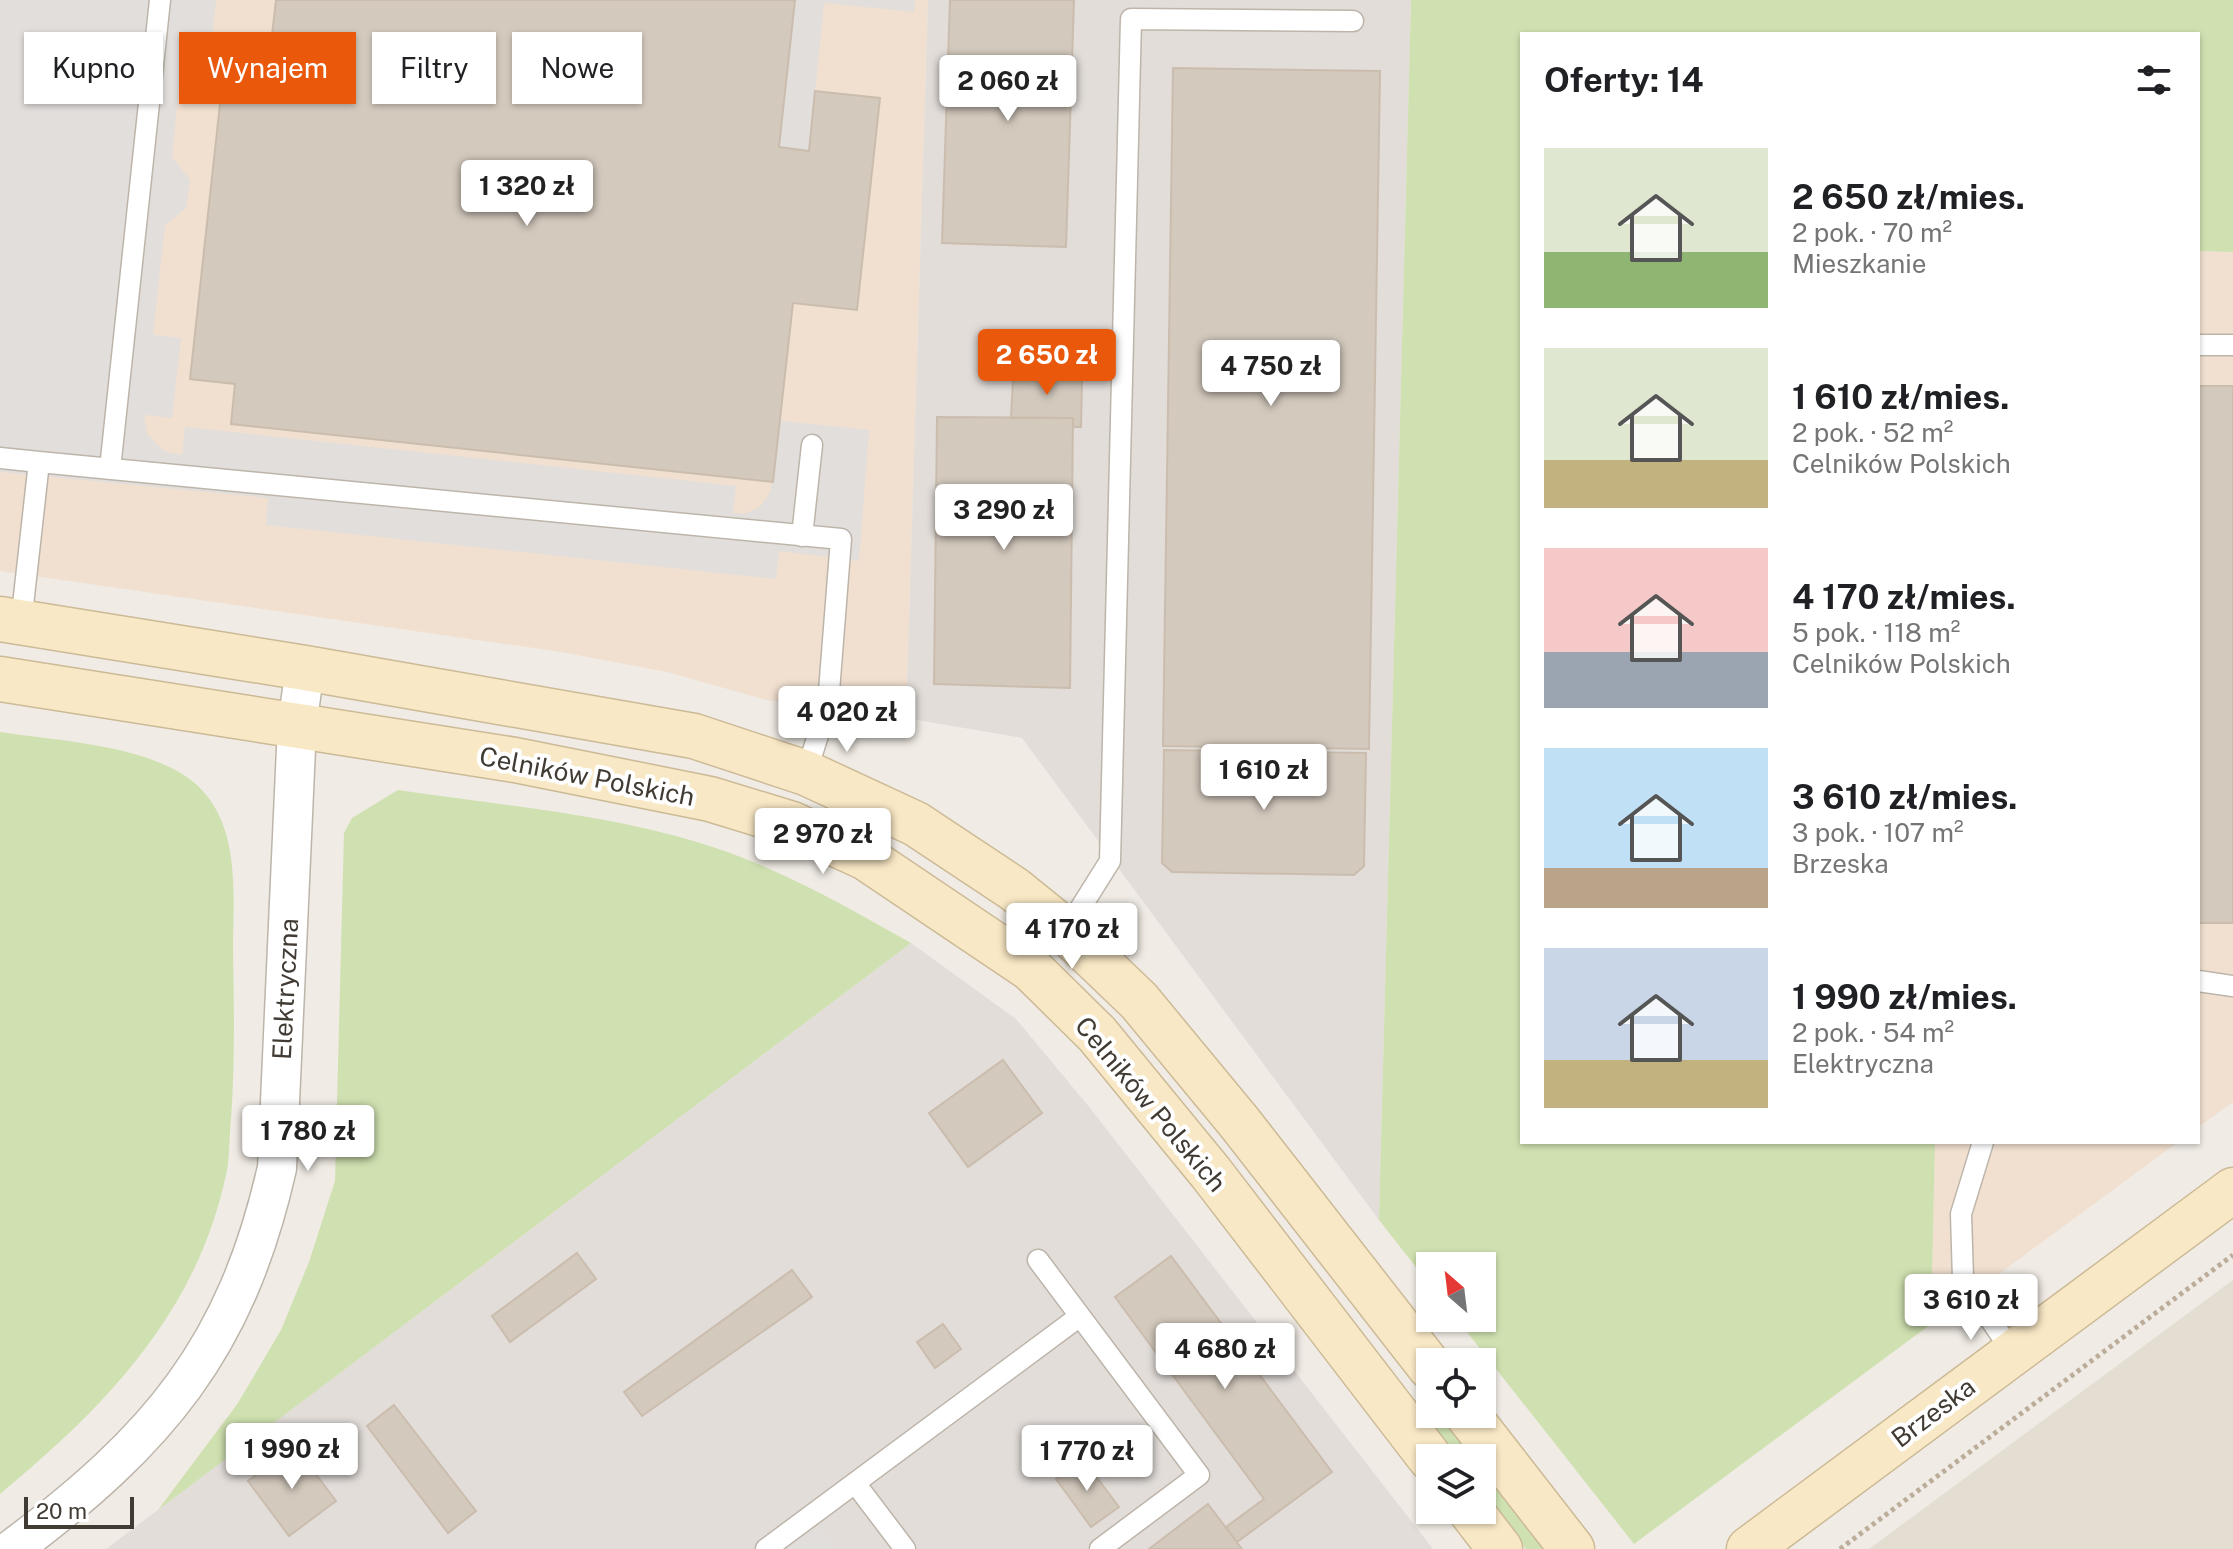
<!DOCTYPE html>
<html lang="pl">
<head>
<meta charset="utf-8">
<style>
	body { margin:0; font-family:"Public Sans",sans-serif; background:#f2f2f2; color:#202124; height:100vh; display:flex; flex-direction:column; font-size:30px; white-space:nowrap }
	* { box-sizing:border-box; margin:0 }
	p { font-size:26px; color:#757577 }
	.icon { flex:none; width:44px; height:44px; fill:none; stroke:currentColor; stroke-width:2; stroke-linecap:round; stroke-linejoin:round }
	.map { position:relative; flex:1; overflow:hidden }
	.drawer { position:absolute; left:1520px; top:32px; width:680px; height:1112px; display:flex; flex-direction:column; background:#fff; border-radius:0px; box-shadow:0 2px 6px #0004 }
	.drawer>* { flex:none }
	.top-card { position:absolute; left:24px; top:32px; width:760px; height:72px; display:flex; gap:16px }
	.needle { width:52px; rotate:332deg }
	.fabs { position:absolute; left:1416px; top:1252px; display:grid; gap:16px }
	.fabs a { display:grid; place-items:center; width:80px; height:80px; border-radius:0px; background:#fff; box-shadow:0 2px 6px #0004; font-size:40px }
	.scale { position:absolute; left:24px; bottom:20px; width:110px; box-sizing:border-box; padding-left:8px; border:4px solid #413b34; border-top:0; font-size:22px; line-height:28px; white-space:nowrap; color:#413b34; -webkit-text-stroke:6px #fff; paint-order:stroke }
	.price { position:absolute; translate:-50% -68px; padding:0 18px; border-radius:8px; background:#fff; color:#222; font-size:26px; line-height:52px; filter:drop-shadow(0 2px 4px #0008) }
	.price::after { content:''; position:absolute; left:50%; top:48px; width:24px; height:18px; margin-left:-12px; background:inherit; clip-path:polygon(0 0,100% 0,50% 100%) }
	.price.selected { background:#ea580c; color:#fff }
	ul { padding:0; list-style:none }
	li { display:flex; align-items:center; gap:24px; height:200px; padding:0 24px }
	li span { display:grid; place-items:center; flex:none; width:224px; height:160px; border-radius:0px; color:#555 }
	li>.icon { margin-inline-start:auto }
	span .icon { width:96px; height:96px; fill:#fffc; stroke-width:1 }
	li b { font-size:34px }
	h2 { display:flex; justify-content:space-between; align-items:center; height:96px; padding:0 24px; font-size:34px }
	.chip { padding:0 28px; border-radius:0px; background:#fff; box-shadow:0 2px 6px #0004; font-size:28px; line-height:72px }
	.chip.selected { background:#ea580c; color:#fff }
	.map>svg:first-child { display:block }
</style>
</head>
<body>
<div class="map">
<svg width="2233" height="1549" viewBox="0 0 2233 1549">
	<rect width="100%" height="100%" fill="#f0ebe4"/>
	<path fill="#e4ddd2" d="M 2233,1280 L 2233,1549 L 1869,1549 Z"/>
	<path fill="#f1e0d0" d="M 0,0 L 928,0 L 906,718 L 767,700 L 667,672 L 561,652 L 0,571 Z
		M 2198,251 L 2233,252 L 2233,1102 L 2198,1127 Z
		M 1935,1142 L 2178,1142 L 1931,1324 Z"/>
	<path fill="#e2ddd9" d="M 928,0 L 1411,0 L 1379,1220 L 1022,738 L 906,718 Z
		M 911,943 L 1016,1019 L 1090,1108 L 1433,1549 L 106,1549 Z"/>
	<path fill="#cfe1b0" d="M 1411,0 L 2233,0 L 2233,252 L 2198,251 L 2198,34 L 1522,34 L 1522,1142 L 1935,1142 L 1931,1324 L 1634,1544 L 1456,1318 L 1482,1318 L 1482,1266 L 1430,1266 L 1430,1285 L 1379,1220 Z
		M 0,732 C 58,741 159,745 201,789 C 241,831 233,897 233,951 C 234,1008 235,1064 231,1120 C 229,1138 230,1157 226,1175 C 196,1314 106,1406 0,1494 Z
		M 398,790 C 497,805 601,813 697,842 C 774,865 842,904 911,943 L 158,1510 L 238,1403 L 281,1330 L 309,1262 L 335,1181 L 344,833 L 352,818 Z
		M 1420,1394 L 1430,1399 L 1430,1414 L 1442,1414 L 1476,1458 L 1455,1458 L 1415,1406 Z
		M 1482,1466 L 1547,1549 L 1526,1549 L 1482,1492 Z"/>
	<path fill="#e1dedc" d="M 0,0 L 216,0 L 210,59 L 182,56 L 172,157 L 190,180 L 186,208 L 165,225 L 153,335 L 181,338 L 172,418 L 144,415 L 147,434 L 164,451 L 182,455 L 185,427 L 736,486 L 733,513 L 744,514 L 760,507 L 770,493 L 781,421 L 869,430 L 859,561 L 779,551 L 776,579 L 266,525 L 268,498 L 0,472 Z
		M 795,0 L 915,0 L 914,12 L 824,3 L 809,151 L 779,147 Z
		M 819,1527 L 835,1549 L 789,1549 Z"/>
	<path fill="#d3c9bd" stroke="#cbbdae" stroke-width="2" d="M 276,0 L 795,0 L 779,147 L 809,151 L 815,91 L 880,98 L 857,310 L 793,303 L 773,482 L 231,424 L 235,384 L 190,379 L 225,58 L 269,62 Z
		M 950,0 L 1074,0 L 1066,247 L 942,243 Z
		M 1173,68 L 1380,71 L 1369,749 L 1163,746 Z
		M 1019,374 L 1076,375 L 1082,379 L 1081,427 L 1073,427 L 1073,418 L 1011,418 L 1013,379 Z
		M 2198,386 L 2233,386 L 2233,923 L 2198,923 Z
		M 937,417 L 1073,418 L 1070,688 L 934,684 Z
		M 1164,750 L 1366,753 L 1364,866 L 1354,875 L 1172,872 L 1162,863 Z
		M 1003,1060 L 1042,1113 L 968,1167 L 929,1113 Z
		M 577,1253 L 596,1279 L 510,1342 L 492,1316 Z
		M 1171,1256 L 1332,1472 L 1237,1542 L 1226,1527 L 1264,1499 L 1115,1297 Z
		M 792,1270 L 812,1297 L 642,1416 L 624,1392 Z
		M 943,1324 L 961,1349 L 935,1368 L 917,1342 Z
		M 394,1405 L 476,1511 L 448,1533 L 367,1426 Z
		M 295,1446 L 336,1501 L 289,1536 L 248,1481 Z
		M 1083,1459 L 1119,1507 L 1091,1527 L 1056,1479 Z
		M 1208,1504 L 1242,1549 L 1149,1549 Z"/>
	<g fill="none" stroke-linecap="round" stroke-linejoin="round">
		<g stroke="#bdb5aa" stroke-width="23">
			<path id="lane" d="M 2198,345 L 2233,345
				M 0,458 L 39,462
				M 110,469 L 160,0
				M 802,536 L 812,445
				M 21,623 L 39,462 L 841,539 L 828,704 L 806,773
				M 1066,931 L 1110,861 L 1131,19 L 1353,21
				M 2198,981 L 2233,986
				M 1983,1142 L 1961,1214 L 1963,1279 L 2013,1353
				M 1038,1260 L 1199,1475 L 1100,1549
				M 855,1483 L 905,1549
				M 766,1549 L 1080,1316"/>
		</g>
		<g stroke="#bdb5aa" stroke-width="41">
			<path id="street" d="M 12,1549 C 158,1440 236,1349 277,1168 L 297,726 L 305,668"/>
		</g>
		<g stroke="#ccba97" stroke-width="47">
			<path id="secondary" d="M 0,619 L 305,668 L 694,736 L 806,773 L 916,824 L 1014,889 L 1066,931 L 1139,1001 L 1239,1122 L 1430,1367
				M 0,679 L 515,760 L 710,799 L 792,824 L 866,858 L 1031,969 L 1097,1034 L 1211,1173 L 1430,1458
				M 1467,1414 L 1572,1549
				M 1470,1510 L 1500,1549
				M 1749,1549 L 2233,1190"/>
		</g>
		<path stroke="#bbad9a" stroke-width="5" stroke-dasharray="4 4" stroke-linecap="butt" d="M 1840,1549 L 2233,1255"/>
		<use href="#lane" stroke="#fff" stroke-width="20"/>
		<use href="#street" stroke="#fff" stroke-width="38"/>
		<use href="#secondary" stroke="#f9e8c5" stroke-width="44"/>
	</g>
	<g text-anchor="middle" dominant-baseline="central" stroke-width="8" stroke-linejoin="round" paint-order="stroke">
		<g font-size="26" fill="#413b34" stroke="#fff">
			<text transform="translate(587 776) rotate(11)">Celników Polskich</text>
			<text transform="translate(285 989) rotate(-87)">Elektryczna</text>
			<text transform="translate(1151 1104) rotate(50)">Celników Polskich</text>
			<text transform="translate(1933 1412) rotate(-37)">Brzeska</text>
		</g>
	</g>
</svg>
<div class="fabs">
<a><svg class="needle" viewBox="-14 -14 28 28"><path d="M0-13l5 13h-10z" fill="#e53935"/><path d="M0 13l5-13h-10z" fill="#757577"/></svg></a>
<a><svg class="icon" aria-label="locate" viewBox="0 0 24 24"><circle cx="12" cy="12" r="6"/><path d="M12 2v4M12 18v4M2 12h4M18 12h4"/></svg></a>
<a><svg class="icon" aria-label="layers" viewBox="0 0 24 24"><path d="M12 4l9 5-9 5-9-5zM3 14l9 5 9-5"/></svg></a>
</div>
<div class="scale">20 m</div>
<b class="price" style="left:1008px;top:123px">2 060 zł</b>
<b class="price" style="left:527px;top:228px">1 320 zł</b>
<b class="price selected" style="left:1047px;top:397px">2 650 zł</b>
<b class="price" style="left:1271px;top:408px">4 750 zł</b>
<b class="price" style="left:1004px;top:552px">3 290 zł</b>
<b class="price" style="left:847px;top:754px">4 020 zł</b>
<b class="price" style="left:1264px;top:812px">1 610 zł</b>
<b class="price" style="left:823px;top:876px">2 970 zł</b>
<b class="price" style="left:1072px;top:971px">4 170 zł</b>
<b class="price" style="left:308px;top:1173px">1 780 zł</b>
<b class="price" style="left:1971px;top:1342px">3 610 zł</b>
<b class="price" style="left:1225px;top:1391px">4 680 zł</b>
<b class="price" style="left:292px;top:1491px">1 990 zł</b>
<b class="price" style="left:1087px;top:1493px">1 770 zł</b>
<div class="top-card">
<a class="chip">Kupno</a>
<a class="chip selected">Wynajem</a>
<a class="chip">Filtry</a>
<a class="chip">Nowe</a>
</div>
<section class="drawer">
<h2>Oferty: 14<svg class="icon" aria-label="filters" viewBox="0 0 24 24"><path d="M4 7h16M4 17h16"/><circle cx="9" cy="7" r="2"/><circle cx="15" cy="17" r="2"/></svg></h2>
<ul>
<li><span style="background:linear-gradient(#dfe7d0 65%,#8fb573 0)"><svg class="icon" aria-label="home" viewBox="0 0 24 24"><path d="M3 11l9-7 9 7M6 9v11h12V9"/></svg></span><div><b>2 650 zł/mies.</b><p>2 pok. · 70 m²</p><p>Mieszkanie</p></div></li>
<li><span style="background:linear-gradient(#dfe7d0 70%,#c2b280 0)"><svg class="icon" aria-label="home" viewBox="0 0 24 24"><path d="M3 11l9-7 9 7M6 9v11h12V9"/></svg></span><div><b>1 610 zł/mies.</b><p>2 pok. · 52 m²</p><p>Celników Polskich</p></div></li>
<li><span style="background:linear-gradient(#f6c9c9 65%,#9aa5b1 0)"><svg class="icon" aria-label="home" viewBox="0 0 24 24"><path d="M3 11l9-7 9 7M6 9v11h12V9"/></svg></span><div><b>4 170 zł/mies.</b><p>5 pok. · 118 m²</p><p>Celników Polskich</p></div></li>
<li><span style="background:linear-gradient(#bfe0f5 75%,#b9a48a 0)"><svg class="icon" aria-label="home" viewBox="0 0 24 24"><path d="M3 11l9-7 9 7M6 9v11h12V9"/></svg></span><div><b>3 610 zł/mies.</b><p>3 pok. · 107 m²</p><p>Brzeska</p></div></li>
<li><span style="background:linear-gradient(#c9d6e8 70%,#c2b280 0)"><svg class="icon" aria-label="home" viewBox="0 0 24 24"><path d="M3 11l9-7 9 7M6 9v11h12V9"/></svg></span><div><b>1 990 zł/mies.</b><p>2 pok. · 54 m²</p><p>Elektryczna</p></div></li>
</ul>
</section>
</div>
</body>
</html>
